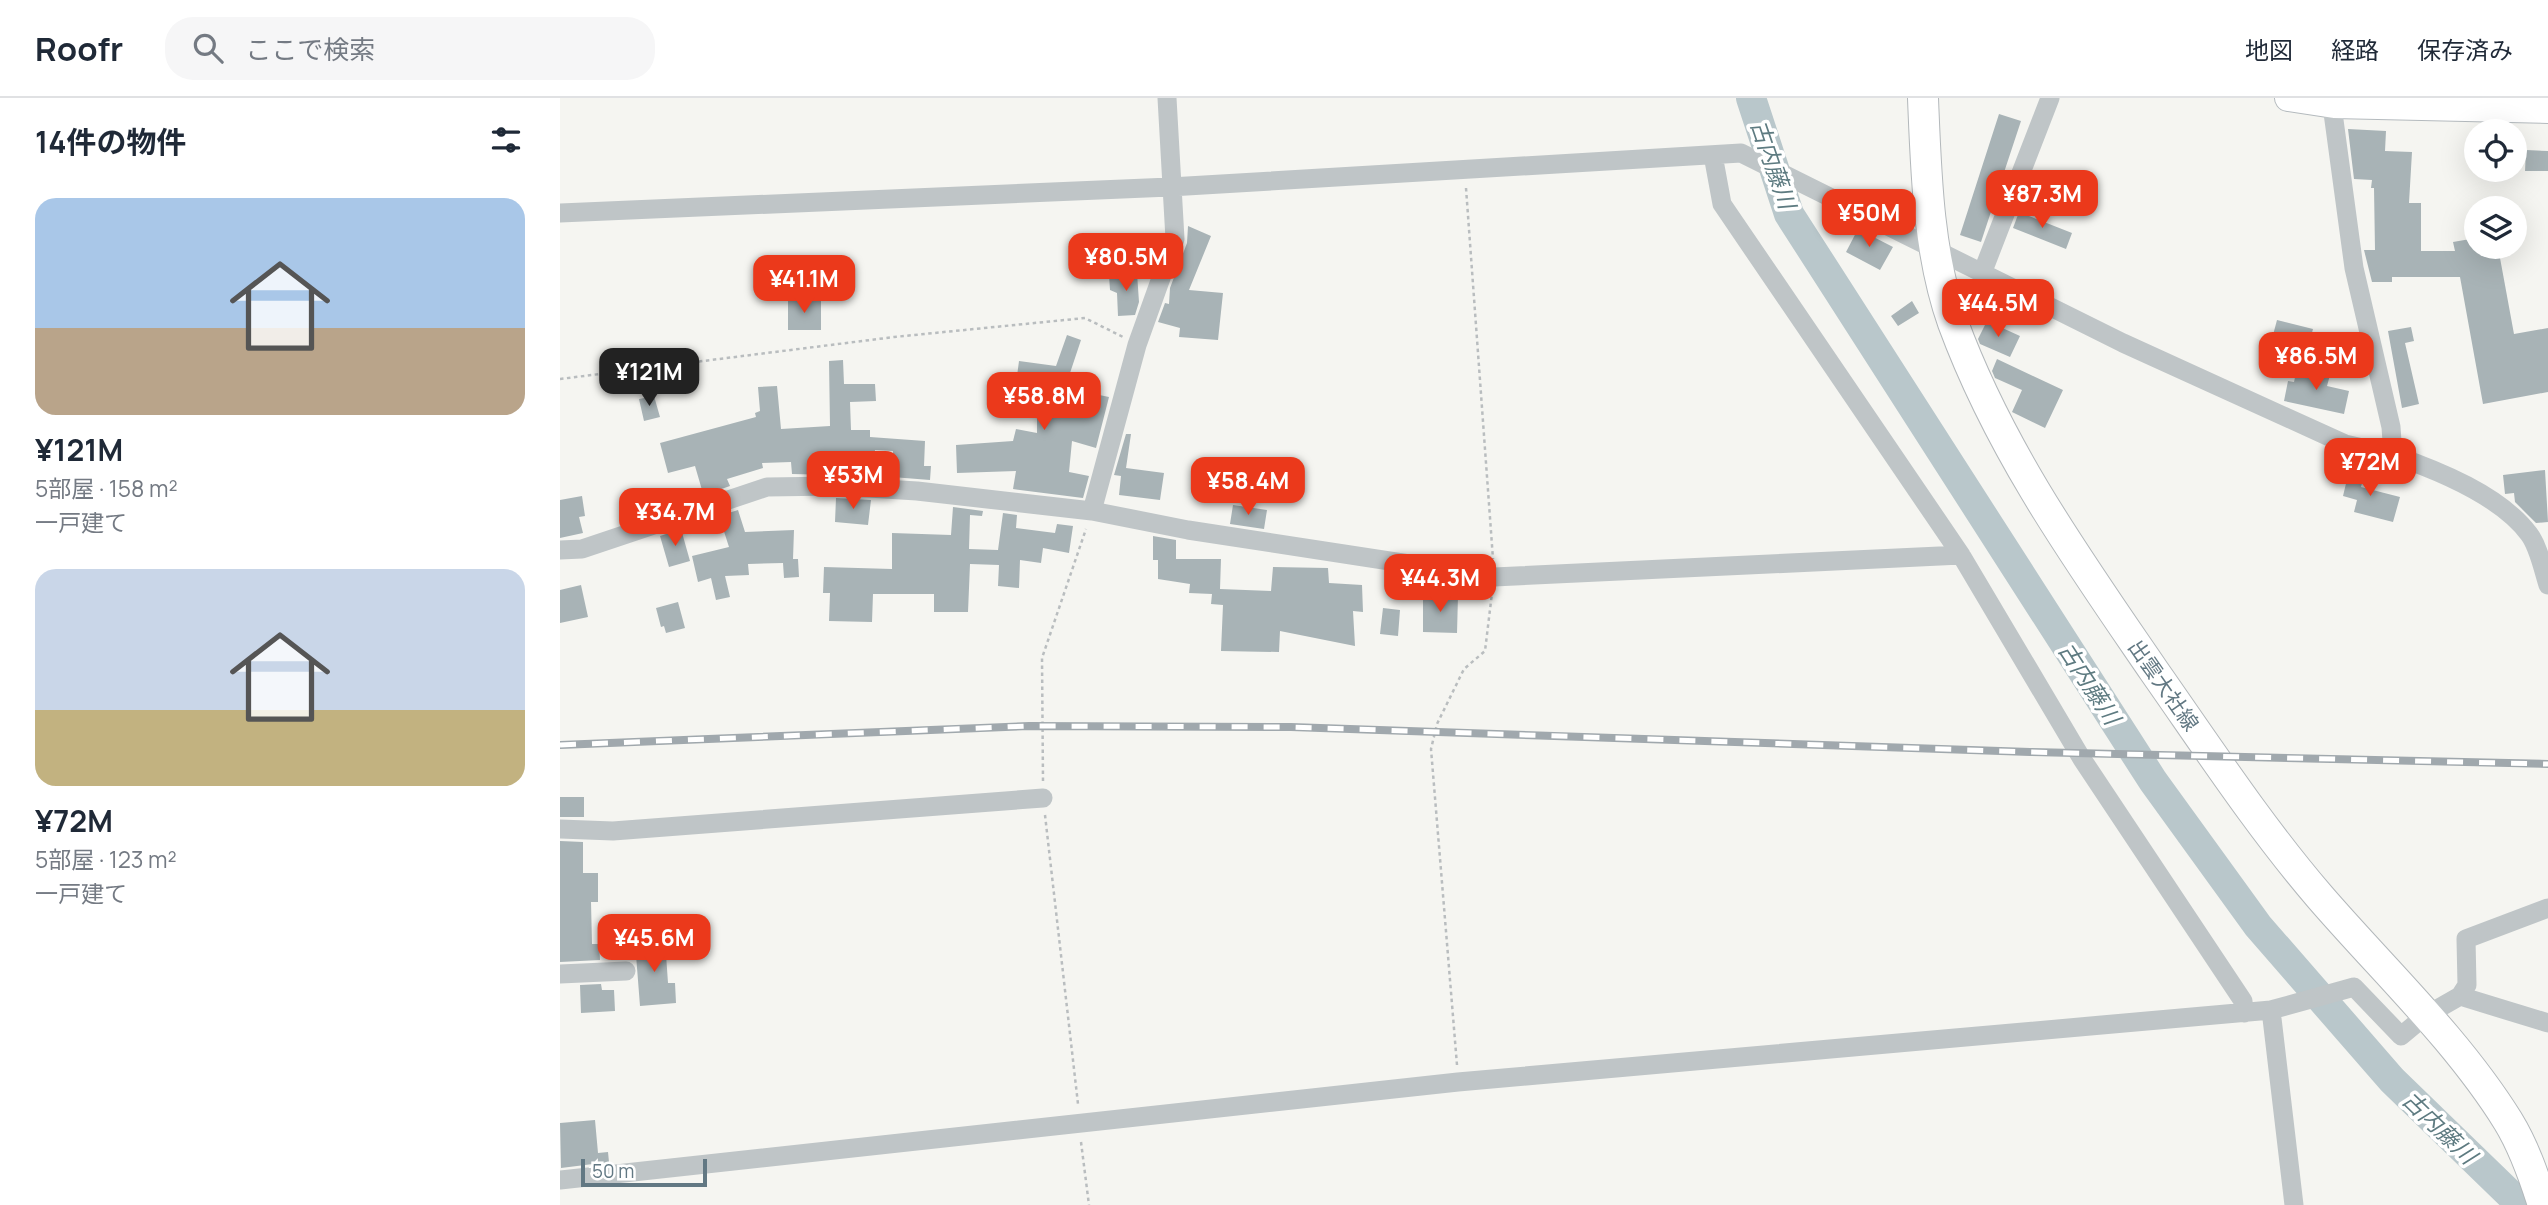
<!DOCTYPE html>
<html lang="ja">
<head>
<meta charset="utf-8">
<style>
	body { margin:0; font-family:Manrope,"Noto Sans JP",sans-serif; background:#f6f6f7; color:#1f2937; height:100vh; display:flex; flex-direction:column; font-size:26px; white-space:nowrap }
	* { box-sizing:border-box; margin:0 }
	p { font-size:23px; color:#747a83 }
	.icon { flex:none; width:38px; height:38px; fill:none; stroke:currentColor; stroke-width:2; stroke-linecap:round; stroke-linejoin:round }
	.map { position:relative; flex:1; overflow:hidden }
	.sheet { display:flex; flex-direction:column; background:#fff; width:560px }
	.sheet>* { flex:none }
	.controls { position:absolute; left:1904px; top:21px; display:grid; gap:14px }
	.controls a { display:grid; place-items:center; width:63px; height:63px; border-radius:50%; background:#fff; box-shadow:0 7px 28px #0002; font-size:35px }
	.scale { position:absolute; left:21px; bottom:18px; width:126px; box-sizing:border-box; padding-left:7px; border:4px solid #627883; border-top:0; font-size:19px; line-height:24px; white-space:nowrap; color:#627883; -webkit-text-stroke:5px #fff; paint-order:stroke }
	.price { position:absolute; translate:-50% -60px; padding:0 16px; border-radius:14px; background:#eb391b; color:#fff; font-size:23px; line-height:46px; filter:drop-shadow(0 2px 4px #0008) }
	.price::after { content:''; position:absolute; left:50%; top:42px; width:21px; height:16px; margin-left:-10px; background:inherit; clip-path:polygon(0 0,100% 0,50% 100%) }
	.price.current { background:#222; color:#fff }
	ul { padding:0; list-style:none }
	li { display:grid; align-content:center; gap:14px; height:371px; padding:0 35px }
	li span { display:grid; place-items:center; height:217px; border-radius:21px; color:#555 }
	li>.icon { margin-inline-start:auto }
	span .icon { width:126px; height:126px; fill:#fffc; stroke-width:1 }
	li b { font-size:30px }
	h2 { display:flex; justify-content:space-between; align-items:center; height:84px; padding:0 35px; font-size:30px }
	header { display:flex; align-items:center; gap:42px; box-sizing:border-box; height:98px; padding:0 35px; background:#fff; border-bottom:2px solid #e0e1e3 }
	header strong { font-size:33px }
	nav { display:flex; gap:38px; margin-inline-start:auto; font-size:24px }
	.search { width:490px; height:63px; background:#f6f6f7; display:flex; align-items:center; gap:18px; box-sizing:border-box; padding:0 24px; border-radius:28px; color:#747a83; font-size:26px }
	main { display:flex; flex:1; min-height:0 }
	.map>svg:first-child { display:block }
</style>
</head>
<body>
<header>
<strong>Roofr</strong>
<div class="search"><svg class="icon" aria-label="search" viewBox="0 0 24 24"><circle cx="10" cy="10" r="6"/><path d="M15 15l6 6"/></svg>ここで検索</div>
<nav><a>地図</a><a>経路</a><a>保存済み</a></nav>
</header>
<main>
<section class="sheet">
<h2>14件の物件<svg class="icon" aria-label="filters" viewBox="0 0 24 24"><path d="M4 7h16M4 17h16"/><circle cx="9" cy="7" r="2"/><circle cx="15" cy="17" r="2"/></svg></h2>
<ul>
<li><span style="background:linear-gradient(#a9c7e8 60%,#b9a48a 0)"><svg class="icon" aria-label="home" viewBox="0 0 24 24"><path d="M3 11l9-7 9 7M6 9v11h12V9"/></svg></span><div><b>¥121M</b><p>5部屋 · 158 m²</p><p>一戸建て</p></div></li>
<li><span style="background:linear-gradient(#c9d6e8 65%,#c2b280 0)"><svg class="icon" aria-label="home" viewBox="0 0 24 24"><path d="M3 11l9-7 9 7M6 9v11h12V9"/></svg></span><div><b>¥72M</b><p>5部屋 · 123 m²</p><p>一戸建て</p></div></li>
</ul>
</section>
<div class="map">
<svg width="1988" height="1107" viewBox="0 0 1988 1107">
	<rect width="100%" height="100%" fill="#f5f5f1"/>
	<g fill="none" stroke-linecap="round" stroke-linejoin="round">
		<path stroke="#b9c7cb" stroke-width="30" d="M 1191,0 L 1229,116 L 1593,683 L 1698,828 L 1832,982 L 1961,1107"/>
	</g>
	<path fill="#a8b3b6" d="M 1439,16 L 1461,23 L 1421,144 L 1400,137 Z
		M 1788,31 L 1826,33 L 1825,53 L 1852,54 L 1849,105 L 1861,105 L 1861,153 L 1895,153 L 1893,144 L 1916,140 L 1916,149 L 1938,149 L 1954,236 L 1988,230 L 1988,294 L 1923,306 L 1900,179 L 1832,179 L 1832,184 L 1812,184 L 1804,152 L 1815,152 L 1814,90 L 1811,90 L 1812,82 L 1794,81 Z
		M 1966,52 L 1988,53 L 1988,73 L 1965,73 Z
		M 1459,114 L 1512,135 L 1506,151 L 1453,130 Z
		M 628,128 L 651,138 L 629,192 L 663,195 L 658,242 L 619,239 L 620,230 L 598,224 L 605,205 L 609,206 L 610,190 L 627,145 Z
		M 1298,131 L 1333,149 L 1320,172 L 1286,154 Z
		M 577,175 L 579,204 L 575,217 L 558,218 L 557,195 L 550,192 L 549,177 Z
		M 215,178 L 230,178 L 229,202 L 214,202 Z
		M 1418,189 L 1449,204 L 1440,222 L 1409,207 Z
		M 228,202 L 261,202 L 261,232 L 228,232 Z
		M 1352,203 L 1359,215 L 1338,228 L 1331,218 Z
		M 1717,222 L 1753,231 L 1749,246 L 1713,237 Z
		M 1427,223 L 1460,238 L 1450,259 L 1420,246 L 1418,241 Z
		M 1851,229 L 1854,243 L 1845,245 L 1859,306 L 1842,310 L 1828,233 Z
		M 507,237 L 521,242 L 505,290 L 549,299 L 536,350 L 512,343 L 509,374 L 529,378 L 523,400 L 453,391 L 456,373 L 397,375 L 396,347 L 453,343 L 456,331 L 477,335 L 477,295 L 455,293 L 459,263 L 496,268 Z
		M 1437,261 L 1503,292 L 1485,330 L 1452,314 L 1462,292 L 1435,280 L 1432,273 Z
		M 283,262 L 284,286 L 315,286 L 316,303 L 290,304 L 291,332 L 310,332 L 310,339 L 365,343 L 364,368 L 371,368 L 370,382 L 332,379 L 333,353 L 315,352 L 313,378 L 232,376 L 231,364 L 202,365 L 203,370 L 167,381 L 170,388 L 150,395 L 148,390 L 142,392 L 135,368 L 108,375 L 100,345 L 196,319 L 195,315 L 200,313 L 198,289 L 217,288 L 221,331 L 270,328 L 269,263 Z
		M 1737,270 L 1770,277 L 1767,288 L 1789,293 L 1784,316 L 1724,303 L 1728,283 L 1734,284 Z
		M 94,298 L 100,319 L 84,323 L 79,301 Z
		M 566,336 L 571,336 L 566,370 L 604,375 L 600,402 L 559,397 L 561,378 L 554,377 Z
		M 1790,369 L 1805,373 L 1801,389 L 1840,399 L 1833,424 L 1794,414 L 1797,402 L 1783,398 Z
		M 1985,372 L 1988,424 L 1976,425 L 1955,404 L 1954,395 L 1945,396 L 1943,377 Z
		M 22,398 L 25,418 L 19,419 L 23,435 L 0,440 L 0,402 Z
		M 276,400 L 311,402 L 308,427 L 275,424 Z
		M 673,407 L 707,412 L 704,431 L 670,426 Z
		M 393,409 L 423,413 L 422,418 L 410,417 L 409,451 L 438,452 L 443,415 L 457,417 L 456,430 L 495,435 L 497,426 L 513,428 L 509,455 L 483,450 L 481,465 L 460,462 L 459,490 L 438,488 L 439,467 L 410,466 L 408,514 L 374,514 L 374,496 L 313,496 L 312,524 L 269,523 L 270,495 L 263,495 L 264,469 L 332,471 L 332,435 L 391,437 Z
		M 178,412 L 185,434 L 234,432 L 233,461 L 238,461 L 239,479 L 224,480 L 223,465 L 188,466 L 189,477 L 165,478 L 170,499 L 156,502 L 151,480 L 138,484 L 132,458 L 169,449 L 159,418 Z
		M 121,431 L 130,463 L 109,469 L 100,438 Z
		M 593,438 L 616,442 L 616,461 L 661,461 L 660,491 L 711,493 L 713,469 L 768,470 L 769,485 L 802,487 L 803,514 L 793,513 L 795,548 L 720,533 L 719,554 L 661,553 L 663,507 L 651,506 L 652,496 L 629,495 L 630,486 L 598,481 L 598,462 L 593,462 Z
		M 21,487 L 28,519 L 0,525 L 0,492 Z
		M 863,497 L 898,498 L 897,535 L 863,534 Z
		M 118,504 L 125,530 L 106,535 L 104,528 L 101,529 L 96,510 Z
		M 823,510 L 840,512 L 838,538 L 820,536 Z
		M 0,699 L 24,699 L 24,719 L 0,719 Z
		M 0,743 L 23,744 L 23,775 L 38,775 L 38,804 L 31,804 L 32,846 L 39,846 L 40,862 L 0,864 Z
		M 105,842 L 108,885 L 115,885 L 116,905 L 80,908 L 75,844 Z
		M 41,886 L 42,892 L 54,892 L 55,913 L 21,915 L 20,887 Z
		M 35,1022 L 38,1055 L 48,1054 L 49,1064 L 1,1070 L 0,1025 Z"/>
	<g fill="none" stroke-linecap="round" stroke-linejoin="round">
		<g stroke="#b4babe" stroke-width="28">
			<path id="secondary" d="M 1728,0 L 1774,7 L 1988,12"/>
		</g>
		<g stroke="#b3b8bb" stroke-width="32">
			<path id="primary" d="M 1363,0 C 1366,74 1368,155 1393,225 C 1440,353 1518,462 1594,573 C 1648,650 1699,728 1760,799 C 1823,872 1897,941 1948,1023 C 1964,1049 1974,1078 1983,1107"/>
		</g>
		<path stroke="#b9bdbf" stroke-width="2.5" stroke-dasharray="3.5 3.5" stroke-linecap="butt" d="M 906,90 L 933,461
			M 0,281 L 334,239 L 525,220 L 563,239
			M 483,683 L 482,560 L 526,431
			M 485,717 L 518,1006
			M 897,967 L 871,651 L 877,626 L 904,571 L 925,553 L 932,495
			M 521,1044 L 529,1107"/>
		<path stroke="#bfc5c7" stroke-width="19" d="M 1771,0 L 1794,170 L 1831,329 L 1833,357 C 1877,372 1940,397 1969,436 C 1979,449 1983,472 1988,487
			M 1153,57 L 1162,106 L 1401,457 L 1522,661 L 1683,903 L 1684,915
			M 0,115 L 610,89 L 1181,55 L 1563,245 L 1785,346 L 1833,357
			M 1423,173 L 1490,0
			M 532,413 L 577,247 L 615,141 L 607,0
			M 0,452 L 22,451 L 207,389 L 276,388 L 357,393 L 532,413 L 628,432 L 934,479 L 1401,457
			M 0,731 L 53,733 L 483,700
			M 0,876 L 66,873
			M 1900,898 L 1907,887 L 1906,841 L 1988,810
			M 1711,912 L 1734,1107
			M 0,1082 L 898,984 L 1711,912 L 1794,889 L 1841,938 L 1865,918 L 1900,898 L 1988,925"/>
		<use href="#secondary" stroke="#fff" stroke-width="26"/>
		<use href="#primary" stroke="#fff" stroke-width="30"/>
		<g stroke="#a0a8ad" stroke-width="8">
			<path id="rail" d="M 0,647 L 469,628 L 731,629 L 1470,654 L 1988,666"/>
		</g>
		<use href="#rail" stroke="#fff" stroke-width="5" stroke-dasharray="16" stroke-linecap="butt"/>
	</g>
	<g text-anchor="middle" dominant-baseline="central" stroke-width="7" stroke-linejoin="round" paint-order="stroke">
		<g font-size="21" fill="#627883" stroke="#fff">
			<text transform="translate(1604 587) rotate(55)">出雲大社線</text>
		</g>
		<g font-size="23" font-style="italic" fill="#5e7b81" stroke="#fff">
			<text transform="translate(1214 66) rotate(71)">古内藤川</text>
			<text transform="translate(1530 585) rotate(57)">古内藤川</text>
			<text transform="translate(1880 1029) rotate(44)">古内藤川</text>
		</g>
	</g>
</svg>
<div class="controls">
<a><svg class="icon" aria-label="locate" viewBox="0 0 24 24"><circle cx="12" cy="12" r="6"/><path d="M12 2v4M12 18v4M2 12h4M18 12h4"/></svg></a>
<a><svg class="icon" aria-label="layers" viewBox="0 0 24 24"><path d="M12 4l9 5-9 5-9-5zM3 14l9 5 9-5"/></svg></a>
</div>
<div class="scale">50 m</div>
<b class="price" style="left:1482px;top:132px">¥87.3M</b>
<b class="price" style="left:1309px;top:151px">¥50M</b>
<b class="price" style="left:566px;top:195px">¥80.5M</b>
<b class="price" style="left:244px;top:217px">¥41.1M</b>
<b class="price" style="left:1438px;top:241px">¥44.5M</b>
<b class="price" style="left:1756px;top:294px">¥86.5M</b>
<b class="price current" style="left:89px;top:310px">¥121M</b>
<b class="price" style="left:484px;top:334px">¥58.8M</b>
<b class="price" style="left:1810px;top:400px">¥72M</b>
<b class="price" style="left:293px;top:413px">¥53M</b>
<b class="price" style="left:688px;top:419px">¥58.4M</b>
<b class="price" style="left:115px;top:450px">¥34.7M</b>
<b class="price" style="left:880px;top:516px">¥44.3M</b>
<b class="price" style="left:94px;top:876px">¥45.6M</b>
</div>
</main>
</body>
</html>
